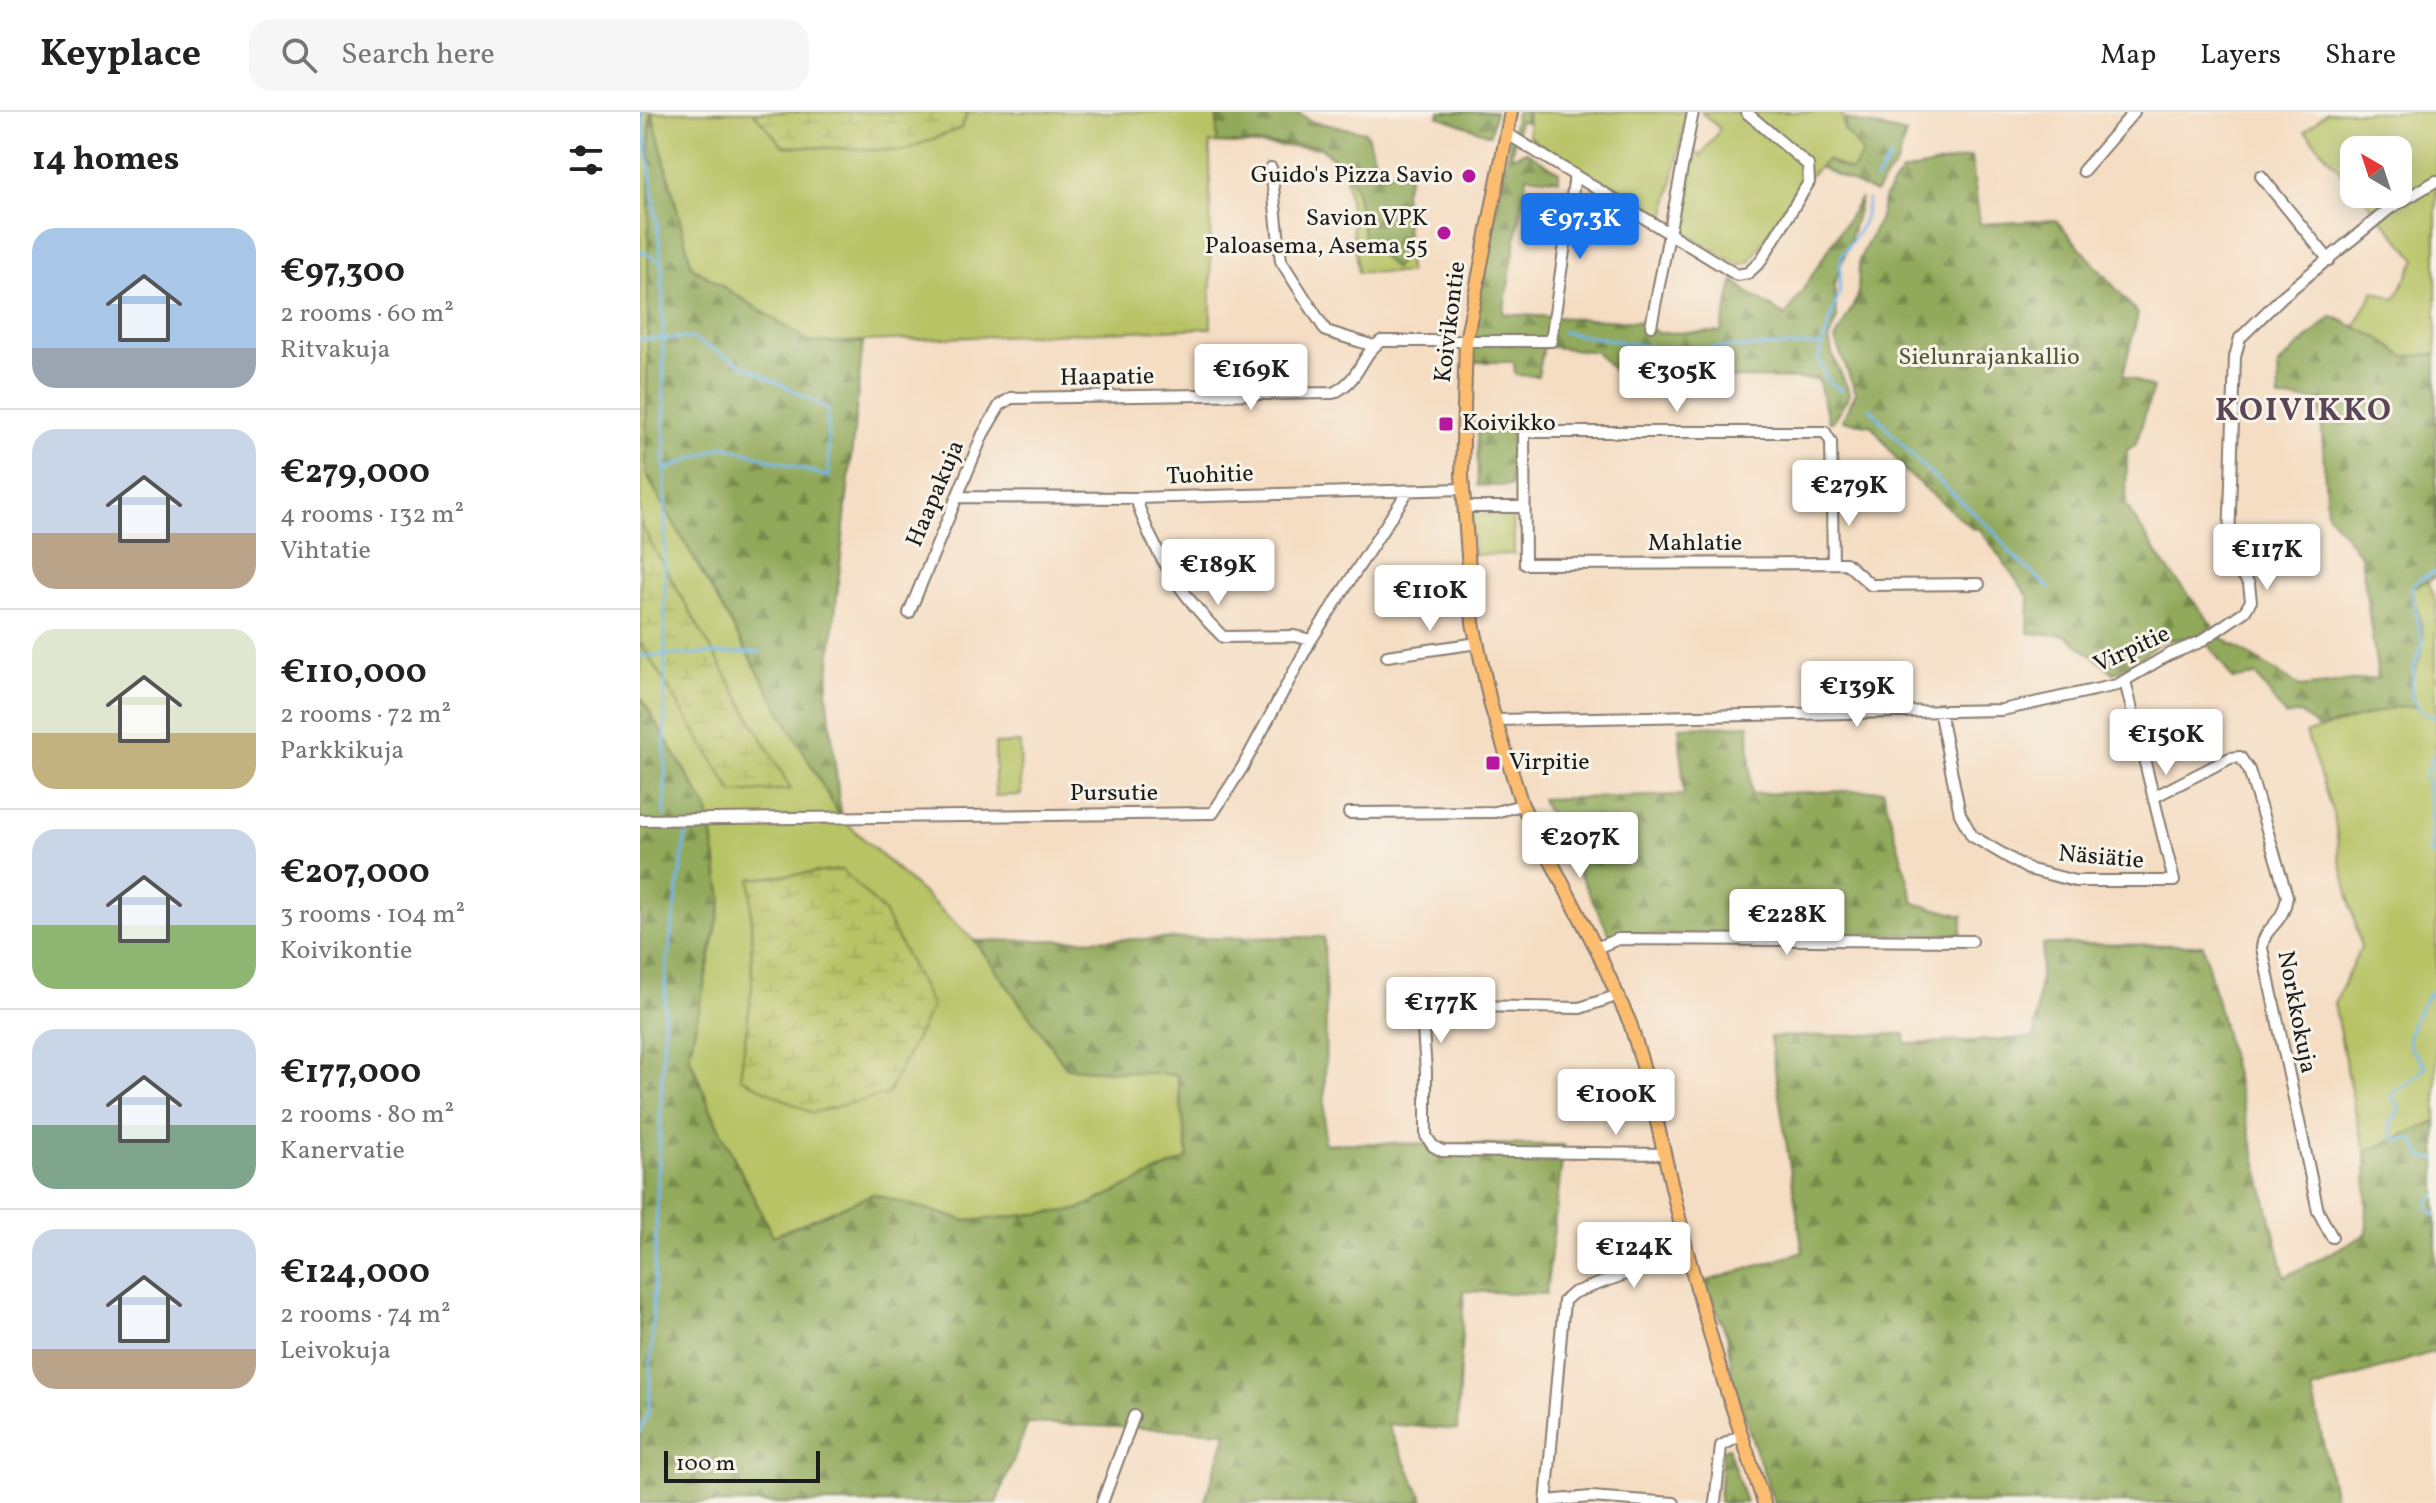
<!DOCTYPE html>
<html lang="en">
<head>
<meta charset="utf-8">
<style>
	body { margin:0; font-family:Vollkorn,serif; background:#f6f6f6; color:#222; height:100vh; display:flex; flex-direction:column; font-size:30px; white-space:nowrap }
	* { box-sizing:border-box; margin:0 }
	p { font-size:26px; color:#767676 }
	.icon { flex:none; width:44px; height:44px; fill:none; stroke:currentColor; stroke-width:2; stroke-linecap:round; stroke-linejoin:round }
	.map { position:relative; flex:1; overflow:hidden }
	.side { display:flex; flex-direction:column; background:#fff; width:640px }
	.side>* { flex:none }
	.needle { width:52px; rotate:321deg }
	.controls { position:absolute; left:1700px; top:24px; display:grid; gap:16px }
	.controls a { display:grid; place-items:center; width:72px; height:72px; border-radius:16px; background:#fff; box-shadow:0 4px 20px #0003; font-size:40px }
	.scale { position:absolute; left:24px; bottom:20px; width:156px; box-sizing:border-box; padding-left:8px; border:4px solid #1c1c1c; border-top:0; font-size:22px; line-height:28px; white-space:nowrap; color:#1c1c1c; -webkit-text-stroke:6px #f7f3e8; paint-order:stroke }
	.price { position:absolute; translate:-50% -68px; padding:0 18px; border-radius:8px; background:#fff; color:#222; font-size:26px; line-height:52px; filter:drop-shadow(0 2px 4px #0008) }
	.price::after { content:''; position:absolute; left:50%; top:48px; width:24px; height:18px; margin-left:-12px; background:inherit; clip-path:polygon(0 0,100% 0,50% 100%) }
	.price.selected { background:#1a73e8; color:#fff }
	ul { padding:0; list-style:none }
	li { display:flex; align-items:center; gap:24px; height:200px; padding:0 32px }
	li+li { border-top:2px solid #e0e0e0 }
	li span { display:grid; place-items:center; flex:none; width:224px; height:160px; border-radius:24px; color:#555 }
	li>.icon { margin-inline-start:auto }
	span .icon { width:96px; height:96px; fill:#fffc; stroke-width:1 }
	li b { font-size:34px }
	h2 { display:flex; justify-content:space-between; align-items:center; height:96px; padding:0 32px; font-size:34px }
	header { display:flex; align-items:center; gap:48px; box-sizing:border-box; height:112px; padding:0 40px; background:#fff; border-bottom:2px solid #e0e0e0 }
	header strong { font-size:38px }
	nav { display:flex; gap:44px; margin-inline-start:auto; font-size:28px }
	.search { width:560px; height:72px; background:#f6f6f6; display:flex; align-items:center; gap:20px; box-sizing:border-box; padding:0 28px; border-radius:24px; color:#767676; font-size:30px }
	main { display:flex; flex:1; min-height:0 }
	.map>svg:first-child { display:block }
</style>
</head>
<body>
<header>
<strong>Keyplace</strong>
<div class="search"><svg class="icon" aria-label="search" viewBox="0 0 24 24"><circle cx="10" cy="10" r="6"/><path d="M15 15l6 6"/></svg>Search here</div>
<nav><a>Map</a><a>Layers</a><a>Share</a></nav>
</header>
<main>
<section class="side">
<h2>14 homes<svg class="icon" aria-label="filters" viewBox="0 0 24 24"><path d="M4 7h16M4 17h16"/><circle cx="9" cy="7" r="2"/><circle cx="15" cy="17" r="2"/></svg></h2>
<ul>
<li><span style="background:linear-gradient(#a9c7e8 75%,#9aa5b1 0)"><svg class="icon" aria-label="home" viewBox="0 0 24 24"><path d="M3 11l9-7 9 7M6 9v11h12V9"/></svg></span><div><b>€97,300</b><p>2 rooms · 60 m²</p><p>Ritvakuja</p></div></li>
<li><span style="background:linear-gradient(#c9d6e8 65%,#b9a48a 0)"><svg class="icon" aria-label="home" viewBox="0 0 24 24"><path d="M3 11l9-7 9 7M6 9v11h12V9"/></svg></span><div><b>€279,000</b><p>4 rooms · 132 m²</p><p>Vihtatie</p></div></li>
<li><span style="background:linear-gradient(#dfe7d0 65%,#c2b280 0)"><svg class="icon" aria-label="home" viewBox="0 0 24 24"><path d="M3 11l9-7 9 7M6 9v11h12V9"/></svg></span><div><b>€110,000</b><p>2 rooms · 72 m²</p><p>Parkkikuja</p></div></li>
<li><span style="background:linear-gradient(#c9d6e8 60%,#8fb573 0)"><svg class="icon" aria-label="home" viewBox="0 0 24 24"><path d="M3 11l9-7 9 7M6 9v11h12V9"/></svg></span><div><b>€207,000</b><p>3 rooms · 104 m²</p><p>Koivikontie</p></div></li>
<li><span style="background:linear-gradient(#c9d6e8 60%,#7fa58c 0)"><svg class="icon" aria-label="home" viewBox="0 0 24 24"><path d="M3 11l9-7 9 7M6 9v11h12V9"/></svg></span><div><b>€177,000</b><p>2 rooms · 80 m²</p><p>Kanervatie</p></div></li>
<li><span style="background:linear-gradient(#c9d6e8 75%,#b9a48a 0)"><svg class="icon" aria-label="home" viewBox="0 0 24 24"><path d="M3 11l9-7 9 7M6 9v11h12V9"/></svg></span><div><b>€124,000</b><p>2 rooms · 74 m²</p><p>Leivokuja</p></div></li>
</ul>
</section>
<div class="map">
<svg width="1796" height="1391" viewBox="0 0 1796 1391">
	<defs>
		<pattern id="forest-firs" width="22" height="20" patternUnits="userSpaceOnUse" patternTransform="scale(2)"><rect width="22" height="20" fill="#91a95a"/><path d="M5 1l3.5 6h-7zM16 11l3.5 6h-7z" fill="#76894a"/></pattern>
		<pattern id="wetland-marsh" width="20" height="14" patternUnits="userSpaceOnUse" patternTransform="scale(2)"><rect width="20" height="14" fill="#b7c365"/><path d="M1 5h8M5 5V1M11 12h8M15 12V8" fill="none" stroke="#9da757"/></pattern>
	</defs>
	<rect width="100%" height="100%" fill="#f7f3e8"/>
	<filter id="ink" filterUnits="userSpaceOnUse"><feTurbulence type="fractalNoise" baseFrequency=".0125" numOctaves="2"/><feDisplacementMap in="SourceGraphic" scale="16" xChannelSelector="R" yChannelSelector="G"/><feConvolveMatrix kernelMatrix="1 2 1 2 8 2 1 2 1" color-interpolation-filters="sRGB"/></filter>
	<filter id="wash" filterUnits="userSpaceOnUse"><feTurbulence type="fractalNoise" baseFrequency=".006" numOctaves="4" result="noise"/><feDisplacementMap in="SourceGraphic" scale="32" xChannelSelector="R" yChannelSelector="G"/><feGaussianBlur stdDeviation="1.8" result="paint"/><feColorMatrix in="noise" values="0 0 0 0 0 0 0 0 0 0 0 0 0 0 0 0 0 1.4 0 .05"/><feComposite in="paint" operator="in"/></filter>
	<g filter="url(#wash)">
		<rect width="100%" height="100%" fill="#f5ddc3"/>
		<path fill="#b7c365" stroke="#6a7040" stroke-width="2" fill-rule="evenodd" d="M 0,0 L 10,0 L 6,362 L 201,706 L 335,829 L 427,956 L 537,963 L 549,1046 L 437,1098 L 327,1109 L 233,1082 L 133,1124 L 76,1010 L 49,944 L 82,788 L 68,698 L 0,584 L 0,530 L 93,680 L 0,409 ZM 202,758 L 100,966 L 112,876 L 111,767 Z
			M 12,0 L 113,0 L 143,34 L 262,39 L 321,16 L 328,0 L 656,0 L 673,10 L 726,20 L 740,64 L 773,53 L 764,79 L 769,161 L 718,160 L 705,57 L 681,36 L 570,31 L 571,216 L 172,231 L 52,155 Z
			M 887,0 L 1047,0 L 1025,106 L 1016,105 L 919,47 L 889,24 Z
			M 1061,0 L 1202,0 L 1204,17 L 1224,41 L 1211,59 L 1187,48 L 1157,75 L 1110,150 L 1099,153 L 1036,115 L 1052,37 L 1061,44 L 1080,17 Z
			M 1687,0 L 1796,0 L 1796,241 L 1764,245 L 1739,226 L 1714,216 L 1734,179 L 1755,187 L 1776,147 L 1720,82 L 1758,82 L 1758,38 L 1714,38 L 1714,75 L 1665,19 Z
			M 832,402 L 873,402 L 874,442 L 834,443 Z
			M 1788,469 L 1796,491 L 1796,1009 L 1726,1040 L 1718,1013 L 1694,892 L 1721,835 L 1700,748 L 1695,708 L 1666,621 L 1752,596 L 1777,594 C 1764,571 1779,554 1783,532 C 1784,519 1775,489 1771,476 Z
			M 380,631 L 381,683 L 355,684 L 355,632 Z"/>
		<path fill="url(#forest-firs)" stroke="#56623b" stroke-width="2" d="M 10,0 L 12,0 L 52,155 L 172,231 L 223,230 L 187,581 L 201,706 L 6,362 Z
			M 577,0 L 656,0 L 673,10 L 726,20 L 740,64 L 773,53 L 764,79 L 767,141 L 754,156 L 741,143 L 726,135 L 716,77 L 703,53 L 677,33 L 577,31 Z
			M 799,0 L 855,0 L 850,23 L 798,4 Z
			M 876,0 L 887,0 L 886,10 L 879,9 L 871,45 L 886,39 L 919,60 L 919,68 L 887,64 L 863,202 L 1001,210 L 1018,221 L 1081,220 L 1094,168 L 1107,180 L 1146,204 L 1221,86 L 1209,131 L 1194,173 L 1197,206 L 1189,226 L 1192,242 L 1210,282 L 1192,310 L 1189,310 L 1178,267 L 980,265 L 956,240 L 904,234 L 898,264 L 875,263 L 874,250 L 831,250 L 829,233 Z
			M 1206,7 L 1266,22 L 1257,51 L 1235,81 L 1179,55 L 1187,48 L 1211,59 L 1223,42 L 1204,17 Z
			M 1331,45 L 1340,112 L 1416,108 L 1498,202 L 1483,263 L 1513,276 L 1496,332 L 1487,338 L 1486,393 L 1526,455 L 1574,515 L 1556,525 L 1522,529 L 1495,550 L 1474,561 L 1425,523 L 1388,521 L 1389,486 L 1339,416 L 1333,417 L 1266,360 L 1232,314 L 1202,308 L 1216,281 L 1195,228 L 1218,184 L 1219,148 L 1239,108 L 1245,84 L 1262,60 Z
			M 1692,204 L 1739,226 L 1764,245 L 1796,242 L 1796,465 L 1771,476 C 1775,489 1784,520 1783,533 C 1780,555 1761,569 1777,594 L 1752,596 L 1679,617 L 1660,601 L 1645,604 L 1616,563 L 1593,568 L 1567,530 L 1579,524 L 1661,575 L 1738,566 L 1721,444 L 1687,401 L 1680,288 L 1639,287 L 1638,253 Z
			M 872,319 L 871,374 L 838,374 L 837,320 Z
			M 0,584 L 68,698 L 82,788 L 49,944 L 76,1010 L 133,1124 L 233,1082 L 327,1109 L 437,1098 L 548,1046 L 537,963 L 427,956 L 335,829 L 684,825 L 686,900 L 684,1031 L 924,1033 L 906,1182 L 824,1179 L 817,1318 L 747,1312 L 785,1391 L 564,1391 L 587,1320 L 388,1311 L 356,1391 L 0,1391 Z
			M 1109,613 L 1111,682 L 1243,678 L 1274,791 L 1323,804 L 1321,823 L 970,823 L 901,687 L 1044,683 L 1039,615 Z
			M 1403,832 L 1563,833 L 1645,1165 L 1727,1122 L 1726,1040 L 1796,1009 L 1796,1239 L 1672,1278 L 1696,1391 L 1134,1391 L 1093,1271 L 1087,1223 L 1064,1170 L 1163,1140 L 1130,925 L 1265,922 L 1266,932 L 1394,926 Z
			M 1088,1335 L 1106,1391 L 1079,1391 L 1082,1339 Z"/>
		<path fill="url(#wetland-marsh)" stroke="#6a7040" stroke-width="2" d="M 113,0 L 328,0 L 321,16 L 262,39 L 143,34 Z
			M 0,409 L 8,426 L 151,677 L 93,681 L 0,530 Z
			M 202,758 L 244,800 L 292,894 L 248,982 L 172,1001 L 100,966 L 112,876 L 111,767 Z"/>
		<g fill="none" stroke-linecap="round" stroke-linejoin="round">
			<path stroke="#71b6e8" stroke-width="3" d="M 2,0 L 22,150 L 25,358
				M 1236,68 L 1250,46
				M 0,138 L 21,150
				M 922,220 L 1026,237 L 1182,233
				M 0,227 L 51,226 L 187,296 L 189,365 L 84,334 L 25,358 L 25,704
				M 1202,279 L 1187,268 L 1178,246 L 1199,182 L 1201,145 L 1223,112 L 1228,88
				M 1230,296 L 1280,352 L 1355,420 L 1371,442 L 1410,477
				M 1796,460 L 1781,466 L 1771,476 L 1783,532 L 1774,555 L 1771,584 L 1780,598 L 1796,606
				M 0,544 L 121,540
				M 1796,639 L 1786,662 L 1793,717 L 1790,741 L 1796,744
				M 1796,880 L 1793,879 C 1783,887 1766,919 1769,932 C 1771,940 1780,947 1786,953 L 1778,963 L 1753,981 L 1752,986 L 1758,993 L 1759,999 L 1750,1010 L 1752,1024 L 1759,1029 L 1769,1026 L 1775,1030 C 1778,1042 1784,1047 1796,1047
				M 1796,1083 L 1789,1090 L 1788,1096 L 1796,1103
				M 0,1320 L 9,1299 L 26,859 L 47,714 L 25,715 L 25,711"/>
		</g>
	</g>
	<g filter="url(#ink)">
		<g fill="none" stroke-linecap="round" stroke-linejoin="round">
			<g stroke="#887c70" stroke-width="14">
				<path id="minor" d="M 866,21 L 1097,163 L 1108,161 L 1120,150 L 1169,70 L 1168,53 L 1106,0
					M 631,56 L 641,149 L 686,219 L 734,234
					M 1443,59 L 1494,0
					M 1621,64 L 1689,148
					M 1011,214 L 1053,0
					M 318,385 L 496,386 L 823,377
					M 496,386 C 511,438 544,487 583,525 L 654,524 L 671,528
					M 824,395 L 884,395
					M 1193,451 L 1191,330 L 1185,320 L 884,320 L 885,452 C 992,452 1099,452 1206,451 L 1231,473 L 1339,472
					M 269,501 L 343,322 L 360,293 L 371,286 L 693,281 C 722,267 719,244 741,229 L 911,229 L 935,63
					M 747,544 L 838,531
					M 1299,598 L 1320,702 L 1332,724 L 1388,757 L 1435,769 L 1534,769 L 1485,569
					M 855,608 L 1362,598 L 1477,573 L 1528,543 L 1560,530 L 1605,499 L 1611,489 L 1609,472 L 1594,450 L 1589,432 L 1595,245 L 1600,226 L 1643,184 L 1749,97 L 1796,69
					M 1514,685 L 1590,646 L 1600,645 L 1609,658 L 1647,784 C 1643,815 1624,813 1622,836 L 1678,1099 L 1692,1125
					M 709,701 L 855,700 L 882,693
					M 0,708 L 573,701 L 602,656 L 671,528 L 768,379
					M 956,836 L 978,827 L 1332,829
					M 979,883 L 940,896 L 785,893 L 782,902 L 786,960 L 786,1024 L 793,1034 L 802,1039 L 1024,1042
					M 906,1389 L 951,1385 L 1034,1391
					M 462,1391 L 494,1304
					M 906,1391 L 924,1189 L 933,1181 L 1047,1140
					M 1075,1391 L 1081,1334 L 1101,1323"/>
			</g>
			<g stroke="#887c70" stroke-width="16">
				<path id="major" d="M 871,0 L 826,229 L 822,363 L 833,511 L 851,594 L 882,693 L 956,836 L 990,911 L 1007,967 L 1047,1140 L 1082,1264 L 1124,1391"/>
			</g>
			<use href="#minor" stroke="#fff" stroke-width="10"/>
			<use href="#major" stroke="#fcbd6f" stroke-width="12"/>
		</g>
	</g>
	<g fill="#b5179e" stroke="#f7f3e8" stroke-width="3">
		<circle cx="829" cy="64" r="8"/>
		<circle cx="804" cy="121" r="8"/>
		<rect x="798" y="304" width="16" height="16" rx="4"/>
		<rect x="845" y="643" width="16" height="16" rx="4"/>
	</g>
	<g text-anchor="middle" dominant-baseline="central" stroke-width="6" stroke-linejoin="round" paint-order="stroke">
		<g font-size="24" fill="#1c1c1c" stroke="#f7f3e8" text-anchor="end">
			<text x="813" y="64">Guido's Pizza Savio</text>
			<text x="788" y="107">Savion VPK<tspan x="788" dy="28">Paloasema, Asema 55</tspan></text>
			<text x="822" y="312" text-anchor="start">Koivikko</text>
			<text x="869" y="651" text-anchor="start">Virpitie</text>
		</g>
		<g font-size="24" fill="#1c1c1c" stroke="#f7f3e8">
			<text transform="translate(811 210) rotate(-83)">Koivikontie</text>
			<text transform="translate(467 266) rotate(-1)">Haapatie</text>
			<text transform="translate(570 364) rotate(-2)">Tuohitie</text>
			<text transform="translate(296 382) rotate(-67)">Haapakuja</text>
			<text x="1055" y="432">Mahlatie</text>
			<text transform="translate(1492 538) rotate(-25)">Virpitie</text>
			<text x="474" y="682">Pursutie</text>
			<text transform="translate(1461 746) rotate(5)">Näsiätie</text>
			<text transform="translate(1656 900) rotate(79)">Norkkokuja</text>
		</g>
		<g font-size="24" fill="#525636" stroke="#f7f3e8">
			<text x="1349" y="246">Sielunrajankallio</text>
		</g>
		<g font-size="32" font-weight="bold" letter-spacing="2" fill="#5b4556" stroke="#f7f3e8">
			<text x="1664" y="300">KOIVIKKO</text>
		</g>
	</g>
</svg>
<div class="controls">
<a><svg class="needle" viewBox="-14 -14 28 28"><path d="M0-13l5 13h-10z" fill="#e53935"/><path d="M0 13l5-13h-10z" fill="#767676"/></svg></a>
</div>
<div class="scale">100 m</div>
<b class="price selected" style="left:940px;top:149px">€97.3K</b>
<b class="price" style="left:611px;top:300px">€169K</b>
<b class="price" style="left:1037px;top:302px">€305K</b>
<b class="price" style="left:1209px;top:416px">€279K</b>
<b class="price" style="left:1627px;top:480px">€117K</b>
<b class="price" style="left:578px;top:495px">€189K</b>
<b class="price" style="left:790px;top:521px">€110K</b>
<b class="price" style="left:1217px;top:617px">€139K</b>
<b class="price" style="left:1526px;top:665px">€150K</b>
<b class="price" style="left:940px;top:768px">€207K</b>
<b class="price" style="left:1147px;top:845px">€228K</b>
<b class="price" style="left:801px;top:933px">€177K</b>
<b class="price" style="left:976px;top:1025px">€100K</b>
<b class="price" style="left:994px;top:1178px">€124K</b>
</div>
</main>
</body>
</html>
